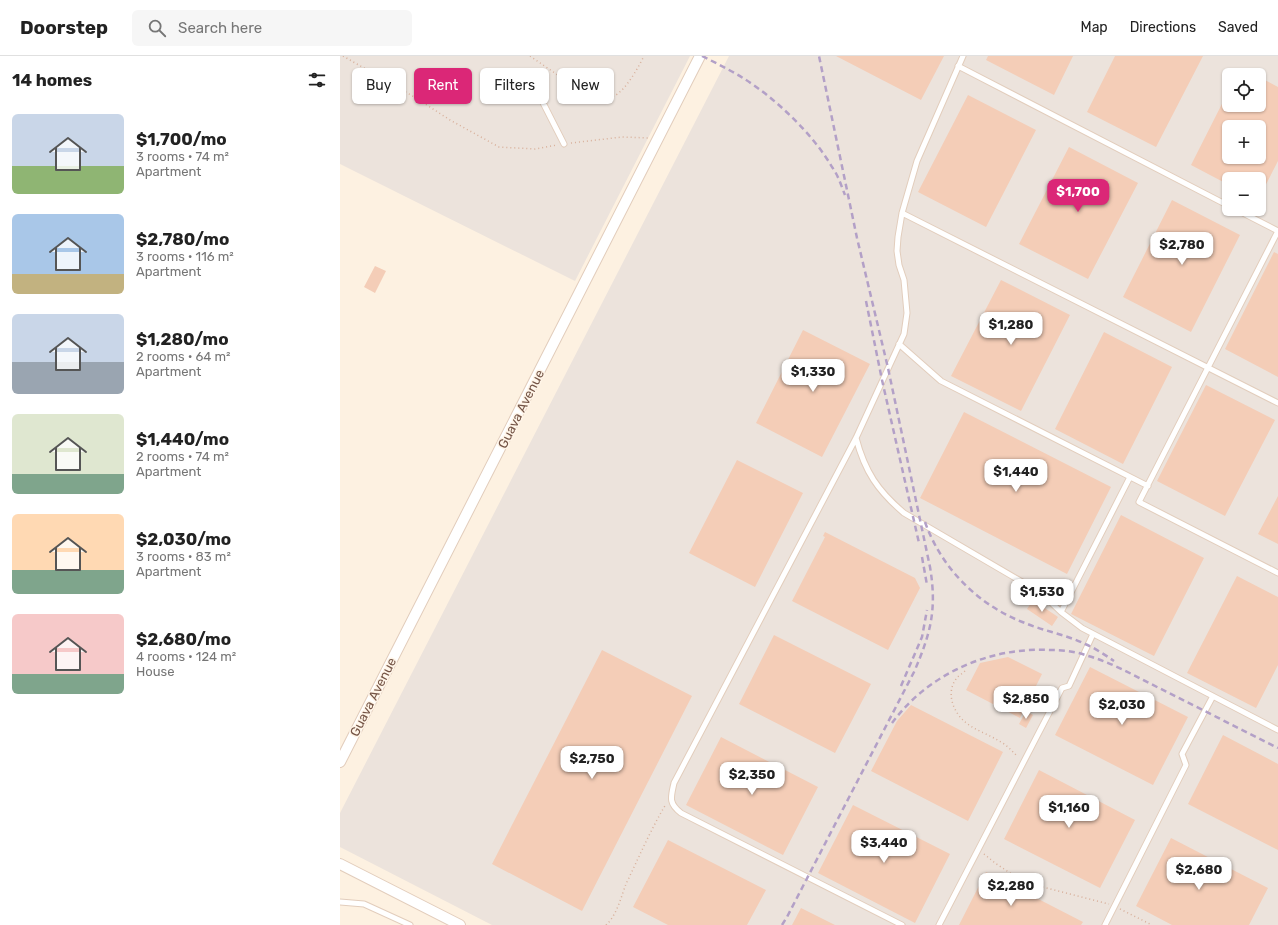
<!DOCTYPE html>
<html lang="en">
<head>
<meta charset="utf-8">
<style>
	body { margin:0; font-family:Rubik,sans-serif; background:#f6f6f6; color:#222; height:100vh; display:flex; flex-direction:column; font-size:15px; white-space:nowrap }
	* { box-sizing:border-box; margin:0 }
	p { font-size:13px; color:#767676 }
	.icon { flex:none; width:22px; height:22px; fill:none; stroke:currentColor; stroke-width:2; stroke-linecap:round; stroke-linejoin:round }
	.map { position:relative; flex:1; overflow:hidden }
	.drawer { display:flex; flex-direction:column; background:#fff; width:340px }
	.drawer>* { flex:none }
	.hud { position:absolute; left:12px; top:12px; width:380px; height:36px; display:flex; gap:8px }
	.tools { position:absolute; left:882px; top:12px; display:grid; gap:8px }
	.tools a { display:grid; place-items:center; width:44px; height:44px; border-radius:6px; background:#fff; box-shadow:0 1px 3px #0004; font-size:20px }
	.price { position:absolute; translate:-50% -34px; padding:0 9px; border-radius:8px; background:#fff; color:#222; font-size:13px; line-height:26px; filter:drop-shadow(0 1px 2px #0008) }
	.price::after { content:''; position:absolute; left:50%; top:24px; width:12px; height:9px; margin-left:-6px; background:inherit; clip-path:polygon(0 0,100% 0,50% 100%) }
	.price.current { background:#db2777; color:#fff }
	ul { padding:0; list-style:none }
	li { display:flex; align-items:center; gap:12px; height:100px; padding:0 12px }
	li span { display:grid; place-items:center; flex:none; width:112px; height:80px; border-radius:6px; color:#555 }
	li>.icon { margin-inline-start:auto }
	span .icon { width:48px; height:48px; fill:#fffc; stroke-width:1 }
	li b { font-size:17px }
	h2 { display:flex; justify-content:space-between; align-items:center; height:48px; padding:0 12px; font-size:17px }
	.tag { padding:0 14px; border-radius:6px; background:#fff; box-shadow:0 1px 3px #0004; font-size:14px; line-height:36px }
	.tag.current { background:#db2777; color:#fff }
	header { display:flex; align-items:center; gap:24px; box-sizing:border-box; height:56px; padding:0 20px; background:#fff; border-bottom:1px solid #e0e0e0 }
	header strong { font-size:19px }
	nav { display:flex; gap:22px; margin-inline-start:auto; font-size:14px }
	.search { width:280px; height:36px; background:#f6f6f6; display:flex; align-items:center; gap:10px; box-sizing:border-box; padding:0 14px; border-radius:6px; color:#767676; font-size:15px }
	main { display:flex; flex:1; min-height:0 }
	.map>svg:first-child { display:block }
</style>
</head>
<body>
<header>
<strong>Doorstep</strong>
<div class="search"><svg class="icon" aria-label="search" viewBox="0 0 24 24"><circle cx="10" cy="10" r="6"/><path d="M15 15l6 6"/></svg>Search here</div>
<nav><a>Map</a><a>Directions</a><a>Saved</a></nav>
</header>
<main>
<section class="drawer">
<h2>14 homes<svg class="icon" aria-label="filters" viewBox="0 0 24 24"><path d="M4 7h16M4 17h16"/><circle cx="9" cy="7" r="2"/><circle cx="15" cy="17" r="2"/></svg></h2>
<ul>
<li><span style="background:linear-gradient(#c9d6e8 65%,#8fb573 0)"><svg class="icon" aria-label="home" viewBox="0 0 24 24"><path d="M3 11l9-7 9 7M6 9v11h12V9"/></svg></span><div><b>$1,700/mo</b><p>3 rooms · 74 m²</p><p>Apartment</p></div></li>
<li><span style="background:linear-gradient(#a9c7e8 75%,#c2b280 0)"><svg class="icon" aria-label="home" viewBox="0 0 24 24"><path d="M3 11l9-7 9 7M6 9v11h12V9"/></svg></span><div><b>$2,780/mo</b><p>3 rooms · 116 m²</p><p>Apartment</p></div></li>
<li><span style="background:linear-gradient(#c9d6e8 60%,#9aa5b1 0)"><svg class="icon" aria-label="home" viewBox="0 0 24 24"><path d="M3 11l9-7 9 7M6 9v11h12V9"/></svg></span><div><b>$1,280/mo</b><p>2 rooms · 64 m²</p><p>Apartment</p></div></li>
<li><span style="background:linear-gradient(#dfe7d0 75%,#7fa58c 0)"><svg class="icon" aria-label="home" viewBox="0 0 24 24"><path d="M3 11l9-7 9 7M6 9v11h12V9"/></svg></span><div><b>$1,440/mo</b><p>2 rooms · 74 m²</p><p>Apartment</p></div></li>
<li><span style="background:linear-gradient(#ffd9b3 70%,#7fa58c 0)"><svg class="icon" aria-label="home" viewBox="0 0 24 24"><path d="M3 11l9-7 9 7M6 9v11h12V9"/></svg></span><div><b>$2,030/mo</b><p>3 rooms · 83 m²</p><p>Apartment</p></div></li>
<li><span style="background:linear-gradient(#f6c9c9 75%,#7fa58c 0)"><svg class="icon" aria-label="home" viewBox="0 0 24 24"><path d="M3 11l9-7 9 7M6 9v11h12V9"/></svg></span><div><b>$2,680/mo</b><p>4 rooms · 124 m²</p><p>House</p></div></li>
</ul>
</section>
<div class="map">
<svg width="938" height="869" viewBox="0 0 938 869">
	<rect width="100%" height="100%" fill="#fdf1e1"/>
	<path fill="#ece3dc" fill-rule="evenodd" d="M 0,0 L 350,0 L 235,225 L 0,108 Z
		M 389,0 L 938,0 L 938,869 L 152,869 L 0,791 L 0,757 ZM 889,19 L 919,19 L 919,49 L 889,49 ZM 889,71 L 919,71 L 919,101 L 889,101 ZM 889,123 L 919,123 L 919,153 L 889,153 Z"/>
	<path fill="#f4cdb7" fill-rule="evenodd" d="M 496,0 L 604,0 L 581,44 Z
		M 648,0 L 733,0 L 714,39 L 646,4 Z
		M 775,0 L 863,0 L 816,91 L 747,56 Z
		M 900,12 L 915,19 L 897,19 Z
		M 919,21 L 938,31 L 938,105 L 919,142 L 919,123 L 889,123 L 889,129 L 851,109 L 889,34 L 889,49 L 919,49 ZM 889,71 L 919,71 L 919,101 L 889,101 Z
		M 628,39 L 696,74 L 646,171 L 578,136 Z
		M 729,91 L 798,127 L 748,223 L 679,188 Z
		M 832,144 L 900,179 L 851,276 L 783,241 Z
		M 934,196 L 938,198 L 938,321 L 885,293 Z
		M 35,210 L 46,215 L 35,237 L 24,231 Z
		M 661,224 L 730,259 L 681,355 L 611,320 Z
		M 463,274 L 530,308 L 482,401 L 416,367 Z
		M 764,276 L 832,311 L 783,408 L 715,373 Z
		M 866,329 L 935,364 L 885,460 L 817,425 Z
		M 624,356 L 771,431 L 727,518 L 580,442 Z
		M 397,404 L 463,437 L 415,531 L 349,497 Z
		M 938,440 L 938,488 L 918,478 Z
		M 781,459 L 864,502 L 814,600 L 731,558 Z
		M 485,476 L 575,522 L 580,532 L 548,594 L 452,545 L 485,481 L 483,480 Z
		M 897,520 L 938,541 L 938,609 L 916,652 L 847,617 Z
		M 693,544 L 718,561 L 712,570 L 687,553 Z
		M 434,579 L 531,628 L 495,697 L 399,648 Z
		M 262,594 L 352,640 L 242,855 L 152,808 Z
		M 668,601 L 702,618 L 680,662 L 626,634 L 640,607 Z
		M 750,611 L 848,661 L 813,729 L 715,679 Z
		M 571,649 L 663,696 L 628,765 L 531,715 L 557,665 Z
		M 686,655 L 693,659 L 686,672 L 679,668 Z
		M 883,679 L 938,708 L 938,794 L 848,748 Z
		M 381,681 L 478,731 L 443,799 L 346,749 Z
		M 699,714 L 795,764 L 760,832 L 664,783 Z
		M 513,749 L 610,798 L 575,867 L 478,817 Z
		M 831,782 L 928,832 L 909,869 L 832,869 L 796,850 Z
		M 328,784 L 426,834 L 407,869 L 328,869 L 293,851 Z
		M 646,816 L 743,866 L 741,869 L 619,869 Z
		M 461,852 L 495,869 L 452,869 Z"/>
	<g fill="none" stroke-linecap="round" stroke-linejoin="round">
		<g stroke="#e2cdbc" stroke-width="7">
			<path id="service" d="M 618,10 L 889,150
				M 196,33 L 224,88
				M 895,153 L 938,175
				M 562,157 L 938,347
				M 938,175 L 799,446 L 938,517
				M 559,288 L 601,325 L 808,430
				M 516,382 C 525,416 538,435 564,457 L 701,537 L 721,556 L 742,572 L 938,674
				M 721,556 L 790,421
				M 0,846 L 24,848 L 70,869
				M 562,869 L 341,757 C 328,747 331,741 334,727 L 516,382 L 564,278 L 567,257 L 564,224 L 559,209 L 557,195 L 558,181 L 562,157 L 577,105 L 623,0
				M 599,869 L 722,632 L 729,630 L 753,578
				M 765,869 L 846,709 L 842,698 L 873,640"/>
		</g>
		<g stroke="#e2cdbc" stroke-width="12">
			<path id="minor" d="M 0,706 L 360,0
				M 0,808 L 120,869"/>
		</g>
		<path stroke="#d8b09b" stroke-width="1.5" stroke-dasharray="1 3" stroke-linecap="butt" d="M 3,0 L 76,42 L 110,64 L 159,91 L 195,93 L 217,89
			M 190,0 L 250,41 C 256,42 262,43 269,42 C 283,40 298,12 304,0
			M 231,87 L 282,81 L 309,82
			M 625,615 C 622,618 618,620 616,623 C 606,637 613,655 624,665 C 634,674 648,678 659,685 C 667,689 672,695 678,701
			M 644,798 L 655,807 L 673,819 L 695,829 L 769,848
			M 780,853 L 812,869
			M 266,869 C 277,859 281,841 286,828 C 299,801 311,773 326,748"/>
		<use href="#service" stroke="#fff" stroke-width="5"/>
		<use href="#minor" stroke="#fff" stroke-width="10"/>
		<path stroke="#b3a0c7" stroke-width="2.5" stroke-dasharray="6 4" stroke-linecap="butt" d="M 362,0 C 376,7 390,14 403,22 C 435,42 473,78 492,111 C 498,119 501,129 505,139
			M 526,245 L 542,324 L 579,487
			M 585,466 C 601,512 639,550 685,567 C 704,575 727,579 745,588 C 755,592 765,599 774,605
			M 582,501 L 587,529
			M 561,630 L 582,581 L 587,554
			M 552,667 C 588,618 649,591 709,594 C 721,594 734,595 745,599 C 771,606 793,619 817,631 C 857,651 898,672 938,692
			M 442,869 L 447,861 L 574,616 C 591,577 597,553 590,511 L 548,312 L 517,182 L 479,0"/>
	</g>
	<g text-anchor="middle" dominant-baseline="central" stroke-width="3" stroke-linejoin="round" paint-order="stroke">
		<g font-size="13" fill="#755547" stroke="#fff5e8">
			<text transform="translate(181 353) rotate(-63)">Guava Avenue</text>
			<text transform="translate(33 641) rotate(-63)">Guava Avenue</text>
		</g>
	</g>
</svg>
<div class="tools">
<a><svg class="icon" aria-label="locate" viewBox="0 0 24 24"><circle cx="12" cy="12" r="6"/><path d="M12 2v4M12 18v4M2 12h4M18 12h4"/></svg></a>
<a>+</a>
<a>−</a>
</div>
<b class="price current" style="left:738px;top:157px">$1,700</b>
<b class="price" style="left:842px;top:210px">$2,780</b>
<b class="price" style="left:671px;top:290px">$1,280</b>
<b class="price" style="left:473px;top:337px">$1,330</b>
<b class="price" style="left:676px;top:437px">$1,440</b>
<b class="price" style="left:702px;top:557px">$1,530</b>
<b class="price" style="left:686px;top:664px">$2,850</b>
<b class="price" style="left:782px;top:670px">$2,030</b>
<b class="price" style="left:252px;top:724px">$2,750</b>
<b class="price" style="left:412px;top:740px">$2,350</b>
<b class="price" style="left:729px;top:773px">$1,160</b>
<b class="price" style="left:544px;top:808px">$3,440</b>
<b class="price" style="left:859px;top:835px">$2,680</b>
<b class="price" style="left:671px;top:851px">$2,280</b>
<div class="hud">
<a class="tag">Buy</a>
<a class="tag current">Rent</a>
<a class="tag">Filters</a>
<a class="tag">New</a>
</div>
</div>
</main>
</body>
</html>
